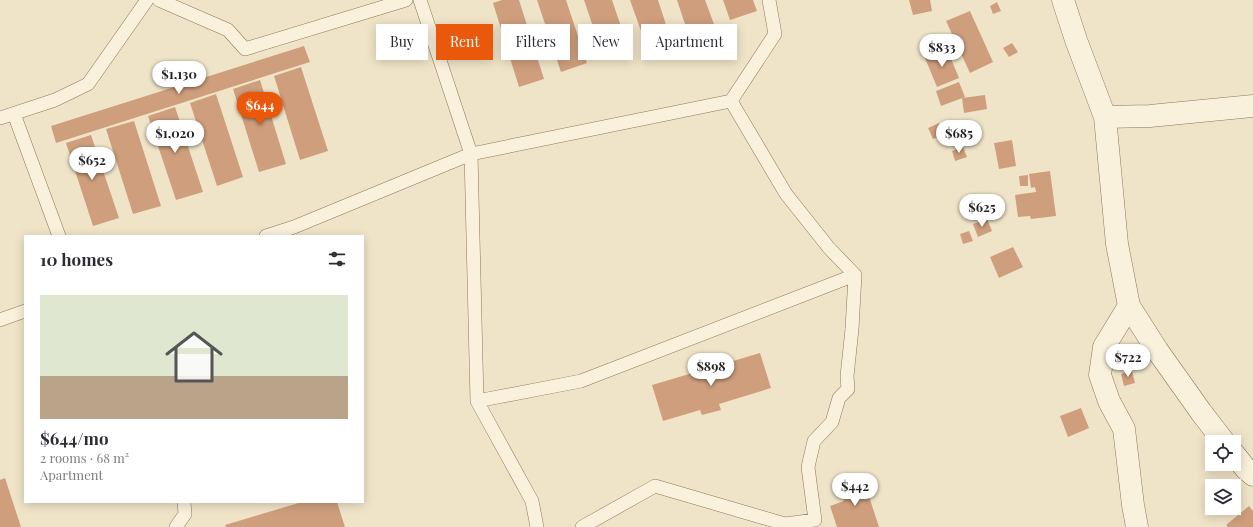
<!DOCTYPE html>
<html lang="en">
<head>
<meta charset="utf-8">
<style>
	body { margin:0; font-family:"Playfair Display",serif; background:#f2f2f3; color:#2b2b33; height:100vh; display:flex; flex-direction:column; font-size:15px; white-space:nowrap }
	* { box-sizing:border-box; margin:0 }
	p { font-size:13px; color:#7c7c81 }
	.icon { flex:none; width:22px; height:22px; fill:none; stroke:currentColor; stroke-width:2; stroke-linecap:round; stroke-linejoin:round }
	.map { position:relative; flex:1; overflow:hidden }
	.side { position:absolute; left:24px; top:235px; width:340px; height:268px; display:flex; flex-direction:column; background:#fff; border-radius:0px; box-shadow:0 2px 10px #0003 }
	.side>* { flex:none }
	.guide { position:absolute; left:376px; top:24px; width:380px; height:36px; display:flex; gap:8px }
	.buttons { position:absolute; left:1205px; top:435px; display:grid; gap:8px }
	.buttons a { display:grid; place-items:center; width:36px; height:36px; border-radius:0px; background:#fff; box-shadow:0 2px 10px #0003; font-size:20px }
	.price { position:absolute; translate:-50% -34px; padding:0 9px; border-radius:14px; background:#fff; color:#222; font-size:13px; line-height:26px; filter:drop-shadow(0 1px 2px #0008) }
	.price::after { content:''; position:absolute; left:50%; top:24px; width:12px; height:9px; margin-left:-6px; background:inherit; clip-path:polygon(0 0,100% 0,50% 100%) }
	.price.selected { background:#ea580c; color:#fff }
	ul { padding:0; list-style:none }
	li { display:grid; align-content:center; gap:8px; height:212px; padding:0 16px }
	li+li { border-top:1px solid #e1e1e2 }
	li span { display:grid; place-items:center; height:124px; border-radius:0px; color:#555 }
	li>.icon { margin-inline-start:auto }
	span .icon { width:72px; height:72px; fill:#fffc; stroke-width:1 }
	li b { font-size:17px }
	h2 { display:flex; justify-content:space-between; align-items:center; height:48px; padding:0 16px; font-size:17px }
	.tag { padding:0 14px; border-radius:0px; background:#fff; box-shadow:0 2px 10px #0003; font-size:14px; line-height:36px }
	.tag.selected { background:#ea580c; color:#fff }
	.map>svg:first-child { display:block }
</style>
</head>
<body>
<div class="map">
<svg width="1253" height="527" viewBox="0 0 1253 527">
	<rect width="100%" height="100%" fill="#f0e4c8"/>
	<path fill="#cf9f7d" d="M 502,0 L 519,0 L 544,79 L 519,87 L 493,3 Z
		M 537,0 L 566,0 L 587,63 L 561,72 Z
		M 584,0 L 612,0 L 629,50 L 604,59 Z
		M 630,0 L 658,0 L 670,37 L 646,45 Z
		M 677,0 L 705,0 L 714,24 L 688,33 Z
		M 723,0 L 753,0 L 757,11 L 730,20 Z
		M 909,0 L 930,0 L 932,11 L 913,15 Z
		M 997,2 L 1001,11 L 993,14 L 990,6 Z
		M 970,11 L 993,62 L 970,73 L 946,21 Z
		M 456,24 L 461,42 L 443,47 L 439,29 Z
		M 1012,43 L 1018,52 L 1009,57 L 1003,48 Z
		M 304,46 L 310,62 L 56,143 L 51,126 Z
		M 947,49 L 959,78 L 937,87 L 925,58 Z
		M 301,67 L 328,151 L 300,160 L 274,76 Z
		M 260,80 L 286,164 L 259,172 L 233,89 Z
		M 959,82 L 965,97 L 941,106 L 936,91 Z
		M 216,94 L 243,177 L 217,186 L 190,103 Z
		M 985,95 L 987,109 L 964,113 L 962,98 Z
		M 175,107 L 203,192 L 176,200 L 148,116 Z
		M 134,121 L 161,206 L 133,214 L 106,129 Z
		M 939,123 L 944,135 L 933,139 L 928,128 Z
		M 91,135 L 119,218 L 93,226 L 66,143 Z
		M 1012,140 L 1016,166 L 999,169 L 994,143 Z
		M 963,147 L 967,157 L 955,161 L 952,151 Z
		M 1050,171 L 1056,216 L 1031,219 L 1030,216 L 1018,217 L 1015,195 L 1036,192 L 1035,187 L 1031,188 L 1029,174 Z
		M 1028,175 L 1028,186 L 1020,186 L 1019,176 Z
		M 987,219 L 992,231 L 978,237 L 973,224 Z
		M 969,231 L 973,241 L 963,244 L 960,234 Z
		M 1013,247 L 1023,267 L 999,278 L 990,257 Z
		M 760,353 L 771,388 L 719,404 L 721,410 L 702,415 L 700,410 L 663,421 L 652,385 Z
		M 1132,371 L 1135,383 L 1124,386 L 1121,374 Z
		M 1081,408 L 1089,428 L 1068,437 L 1060,416 Z
		M 5,478 L 21,527 L 0,527 L 0,480 Z
		M 863,478 L 879,527 L 837,527 L 830,506 L 844,501 L 839,486 Z
		M 302,502 L 337,502 L 345,527 L 226,527 L 225,525 Z
		M 1249,506 L 1253,511 L 1253,527 L 1228,527 L 1226,525 Z"/>
	<g fill="none" stroke-linecap="round" stroke-linejoin="round">
		<g stroke="#8d765c" stroke-width="14">
			<path id="service" d="M 159,0 L 228,30 L 245,49 L 406,0
				M 420,0 L 471,154 L 477,401 L 532,501 L 537,527
				M 14,114 L 59,236
				M 0,118 L 55,100 L 88,84 L 147,0
				M 266,236 L 294,227 L 471,154 L 731,101
				M 0,320 L 25,311
				M 477,401 L 581,381 L 855,275
				M 176,527 L 185,514 L 184,502
				M 582,527 L 655,486 L 785,524 L 815,520 L 808,467 L 814,441 L 832,422 L 839,398 L 848,389 L 847,376 L 852,329 L 855,275 L 829,248 L 786,194 L 731,101 L 775,34 L 769,0"/>
		</g>
		<g stroke="#8d765c" stroke-width="23">
			<path id="minor" d="M 1063,0 L 1076,40 L 1105,117 L 1117,244 L 1129,306 L 1157,350 L 1201,412 L 1224,442
				M 1105,117 L 1150,116 L 1253,106
				M 1129,306 L 1104,347 L 1100,375 L 1109,401 L 1124,429 L 1133,505 L 1137,527
				M 1234,454 L 1246,469 L 1253,475"/>
		</g>
		<use href="#service" stroke="#faf1dc" stroke-width="13"/>
		<use href="#minor" stroke="#faf1dc" stroke-width="22"/>
	</g>
</svg>
<div class="buttons">
<a><svg class="icon" aria-label="locate" viewBox="0 0 24 24"><circle cx="12" cy="12" r="6"/><path d="M12 2v4M12 18v4M2 12h4M18 12h4"/></svg></a>
<a><svg class="icon" aria-label="layers" viewBox="0 0 24 24"><path d="M12 4l9 5-9 5-9-5zM3 14l9 5 9-5"/></svg></a>
</div>
<b class="price" style="left:942px;top:68px">$833</b>
<b class="price" style="left:179px;top:95px">$1,130</b>
<b class="price selected" style="left:260px;top:126px">$644</b>
<b class="price" style="left:175px;top:154px">$1,020</b>
<b class="price" style="left:959px;top:154px">$685</b>
<b class="price" style="left:92px;top:181px">$652</b>
<b class="price" style="left:982px;top:228px">$625</b>
<b class="price" style="left:1128px;top:378px">$722</b>
<b class="price" style="left:711px;top:387px">$898</b>
<b class="price" style="left:855px;top:507px">$442</b>
<div class="guide">
<a class="tag">Buy</a>
<a class="tag selected">Rent</a>
<a class="tag">Filters</a>
<a class="tag">New</a>
<a class="tag">Apartment</a>
</div>
<section class="side">
<h2>10 homes<svg class="icon" aria-label="filters" viewBox="0 0 24 24"><path d="M4 7h16M4 17h16"/><circle cx="9" cy="7" r="2"/><circle cx="15" cy="17" r="2"/></svg></h2>
<ul>
<li><span style="background:linear-gradient(#dfe7d0 65%,#b9a48a 0)"><svg class="icon" aria-label="home" viewBox="0 0 24 24"><path d="M3 11l9-7 9 7M6 9v11h12V9"/></svg></span><div><b>$644/mo</b><p>2 rooms · 68 m²</p><p>Apartment</p></div></li>
</ul>
</section>
</div>
</body>
</html>
